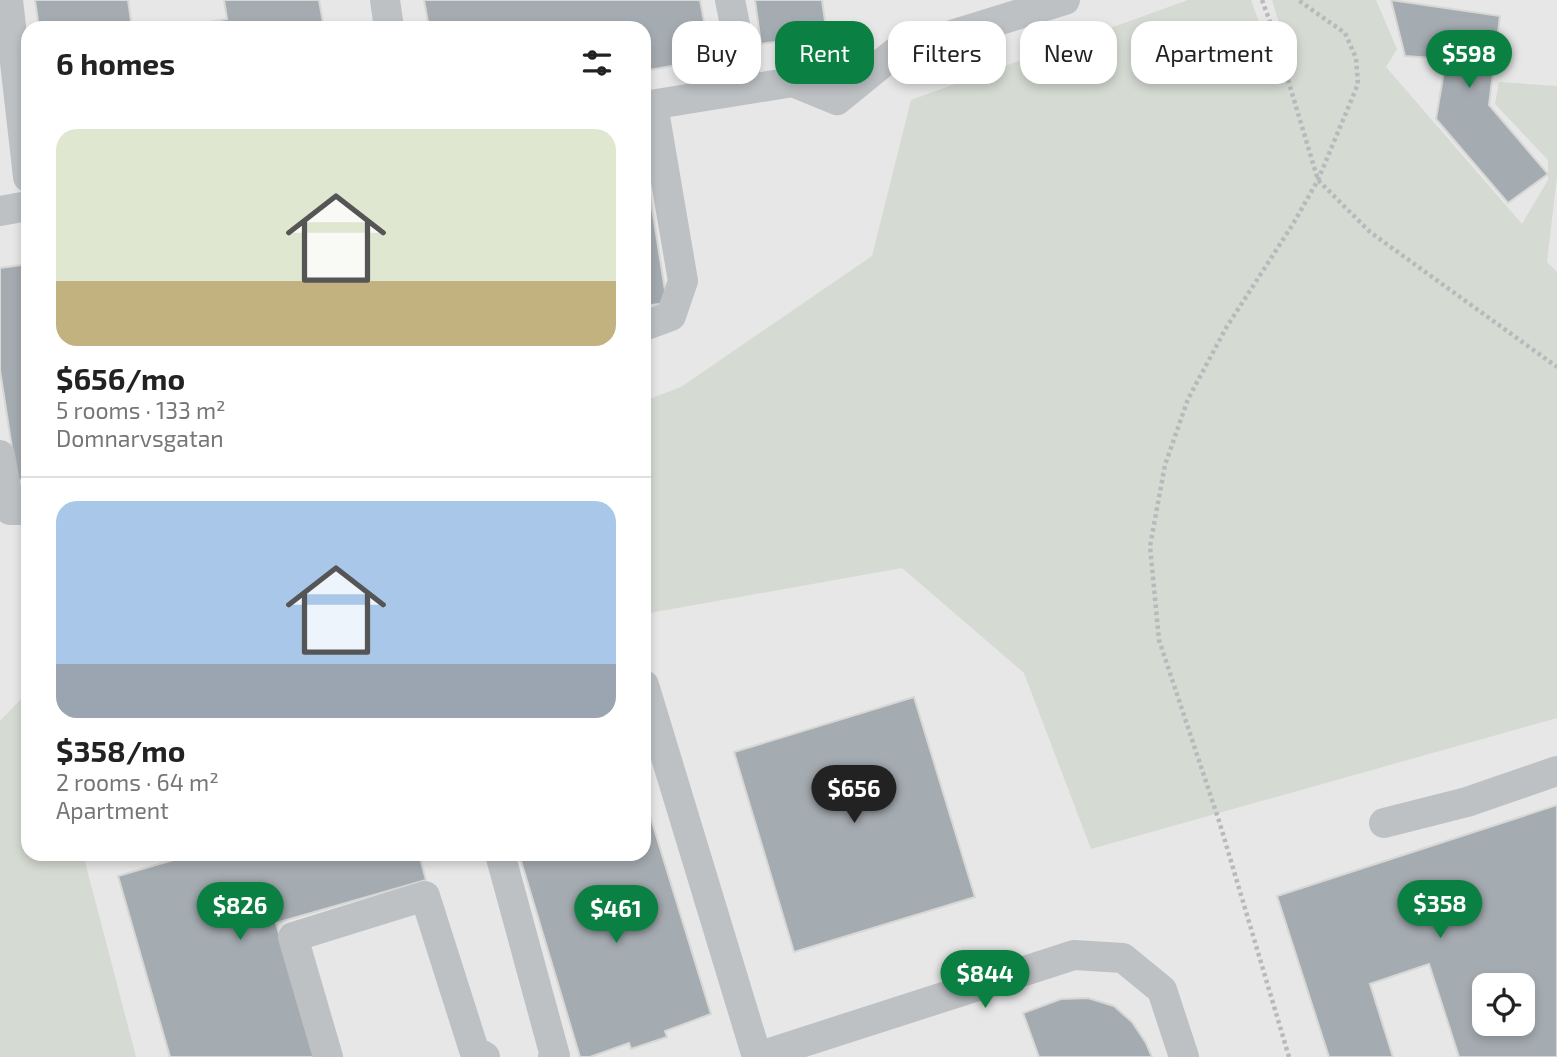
<!DOCTYPE html>
<html lang="en">
<head>
<meta charset="utf-8">
<style>
	body { margin:0; font-family:"Exo 2",sans-serif; background:#f6f6f6; color:#222; height:100vh; display:flex; flex-direction:column; font-size:26px; white-space:nowrap }
	* { box-sizing:border-box; margin:0 }
	p { font-size:23px; color:#767676 }
	.icon { flex:none; width:38px; height:38px; fill:none; stroke:currentColor; stroke-width:2; stroke-linecap:round; stroke-linejoin:round }
	.map { position:relative; flex:1; overflow:hidden }
	.sheet { position:absolute; left:21px; top:21px; width:630px; height:840px; display:flex; flex-direction:column; background:#fff; border-radius:21px; box-shadow:0 4px 10px #0003 }
	.sheet>* { flex:none }
	.guide { position:absolute; left:672px; top:21px; width:665px; height:63px; display:flex; gap:14px }
	.fabs { position:absolute; left:1472px; top:973px; display:grid; gap:14px }
	.fabs a { display:grid; place-items:center; width:63px; height:63px; border-radius:14px; background:#fff; box-shadow:0 4px 10px #0003; font-size:35px }
	.price { position:absolute; translate:-50% -60px; padding:0 16px; border-radius:24px; background:#0b8043; color:#fff; font-size:23px; line-height:46px; filter:drop-shadow(0 2px 4px #0008) }
	.price::after { content:''; position:absolute; left:50%; top:42px; width:21px; height:16px; margin-left:-10px; background:inherit; clip-path:polygon(0 0,100% 0,50% 100%) }
	.price.on { background:#222; color:#fff }
	ul { padding:0; list-style:none }
	li { display:grid; align-content:center; gap:14px; height:371px; padding:0 35px }
	li+li { border-top:2px solid #e0e0e0 }
	li span { display:grid; place-items:center; height:217px; border-radius:21px; color:#555 }
	li>.icon { margin-inline-start:auto }
	span .icon { width:126px; height:126px; fill:#fffc; stroke-width:1 }
	li b { font-size:30px }
	h2 { display:flex; justify-content:space-between; align-items:center; height:84px; padding:0 35px; font-size:30px }
	.chip { padding:0 24px; border-radius:21px; background:#fff; box-shadow:0 4px 10px #0003; font-size:24px; line-height:63px }
	.chip.on { background:#0b8043; color:#fff }
	.map>svg:first-child { display:block }
</style>
</head>
<body>
<div class="map">
<svg width="1557" height="1057" viewBox="0 0 1557 1057">
	<rect width="100%" height="100%" fill="#f6f5f2"/>
	<path fill="#e6e7e6" fill-rule="evenodd" d="M 0,0 L 1557,0 L 1557,1057 L 0,1057 ZM 28,28 L 644,28 L 644,854 L 28,854 ZM 1484,985 L 1522,985 L 1522,1024 L 1484,1024 Z"/>
	<path fill="#d5dad2" d="M 1188,0 L 1251,0 L 1266,42 L 1282,33 L 1272,0 L 1376,0 L 1397,49 L 1386,67 L 1522,224 L 1548,180 L 1548,160 L 1495,104 L 1499,82 L 1557,86 L 1557,176 L 1547,262 L 1557,272 L 1557,718 L 1091,849 L 1024,673 L 902,568 L 644,614 L 644,401 L 681,387 L 872,256 L 911,100 Z
		M 28,692 L 28,854 L 83,854 L 136,1057 L 0,1057 L 0,721 Z"/>
	<path fill="#a5acb1" stroke="#d7d7d5" stroke-width="2" fill-rule="evenodd" d="M 35,0 L 128,0 L 132,28 L 39,28 Z
		M 224,0 L 319,0 L 324,28 L 172,28 L 227,19 Z
		M 424,0 L 700,0 L 711,59 L 644,71 L 644,28 L 429,28 Z
		M 755,0 L 822,0 L 827,35 L 761,44 Z
		M 1391,0 L 1500,16 L 1489,105 L 1548,174 L 1508,203 L 1436,119 L 1446,59 L 1405,56 Z
		M 644,157 L 667,303 L 644,306 Z
		M 28,264 L 28,479 L 17,481 L 0,370 L 0,268 Z
		M 914,697 L 975,897 L 794,952 L 734,752 Z
		M 644,796 L 711,1014 L 665,1031 L 667,1037 L 631,1049 L 629,1043 L 590,1057 L 580,1057 L 519,854 L 644,854 Z
		M 1557,805 L 1557,1057 L 1459,1057 L 1429,964 L 1370,984 L 1393,1057 L 1329,1057 L 1277,896 ZM 1484,985 L 1522,985 L 1522,1024 L 1484,1024 Z
		M 194,854 L 419,854 L 426,880 L 276,923 L 314,1057 L 170,1057 L 118,876 Z
		M 1088,998 L 1114,1006 L 1132,1022 L 1146,1043 L 1152,1057 L 1039,1057 L 1023,1013 L 1061,999 Z"/>
	<g fill="none" stroke-linecap="round" stroke-linejoin="round">
		<path stroke="#b7babc" stroke-width="4.5" stroke-dasharray="3.5 3.5" stroke-linecap="butt" d="M 1262,0 L 1273,30 L 1318,180 L 1370,232 L 1557,367
			M 1289,1057 L 1220,824 L 1159,640 L 1150,546 L 1165,465 L 1188,399 L 1226,328 L 1293,224 L 1318,180 L 1358,84 L 1356,58 L 1345,33 L 1298,0"/>
		<path stroke="#bdc1c4" stroke-width="30" d="M 8,0 L 28,177
			M 385,0 L 389,28
			M 730,0 L 748,89
			M 644,106 L 793,82 L 837,100 L 896,52 L 1065,0
			M 0,211 L 28,206
			M 644,326 L 671,316 L 683,281 L 653,105
			M 0,455 L 10,510 L 28,510
			M 644,685 L 757,1057 L 1074,955 L 1123,958 L 1162,990 L 1184,1057
			M 1384,823 L 1467,802 L 1557,771
			M 500,854 L 555,1056 L 553,1057
			M 328,1057 L 293,937 L 425,896 L 474,1050 L 485,1057"/>
	</g>
</svg>
<div class="fabs">
<a><svg class="icon" aria-label="locate" viewBox="0 0 24 24"><circle cx="12" cy="12" r="6"/><path d="M12 2v4M12 18v4M2 12h4M18 12h4"/></svg></a>
</div>
<b class="price" style="left:1469px;top:90px">$598</b>
<b class="price on" style="left:854px;top:825px">$656</b>
<b class="price" style="left:1440px;top:940px">$358</b>
<b class="price" style="left:240px;top:942px">$826</b>
<b class="price" style="left:616px;top:945px">$461</b>
<b class="price" style="left:985px;top:1010px">$844</b>
<div class="guide">
<a class="chip">Buy</a>
<a class="chip on">Rent</a>
<a class="chip">Filters</a>
<a class="chip">New</a>
<a class="chip">Apartment</a>
</div>
<section class="sheet">
<h2>6 homes<svg class="icon" aria-label="filters" viewBox="0 0 24 24"><path d="M4 7h16M4 17h16"/><circle cx="9" cy="7" r="2"/><circle cx="15" cy="17" r="2"/></svg></h2>
<ul>
<li><span style="background:linear-gradient(#dfe7d0 70%,#c2b280 0)"><svg class="icon" aria-label="home" viewBox="0 0 24 24"><path d="M3 11l9-7 9 7M6 9v11h12V9"/></svg></span><div><b>$656/mo</b><p>5 rooms · 133 m²</p><p>Domnarvsgatan</p></div></li>
<li><span style="background:linear-gradient(#a9c7e8 75%,#9aa5b1 0)"><svg class="icon" aria-label="home" viewBox="0 0 24 24"><path d="M3 11l9-7 9 7M6 9v11h12V9"/></svg></span><div><b>$358/mo</b><p>2 rooms · 64 m²</p><p>Apartment</p></div></li>
</ul>
</section>
</div>
</body>
</html>
